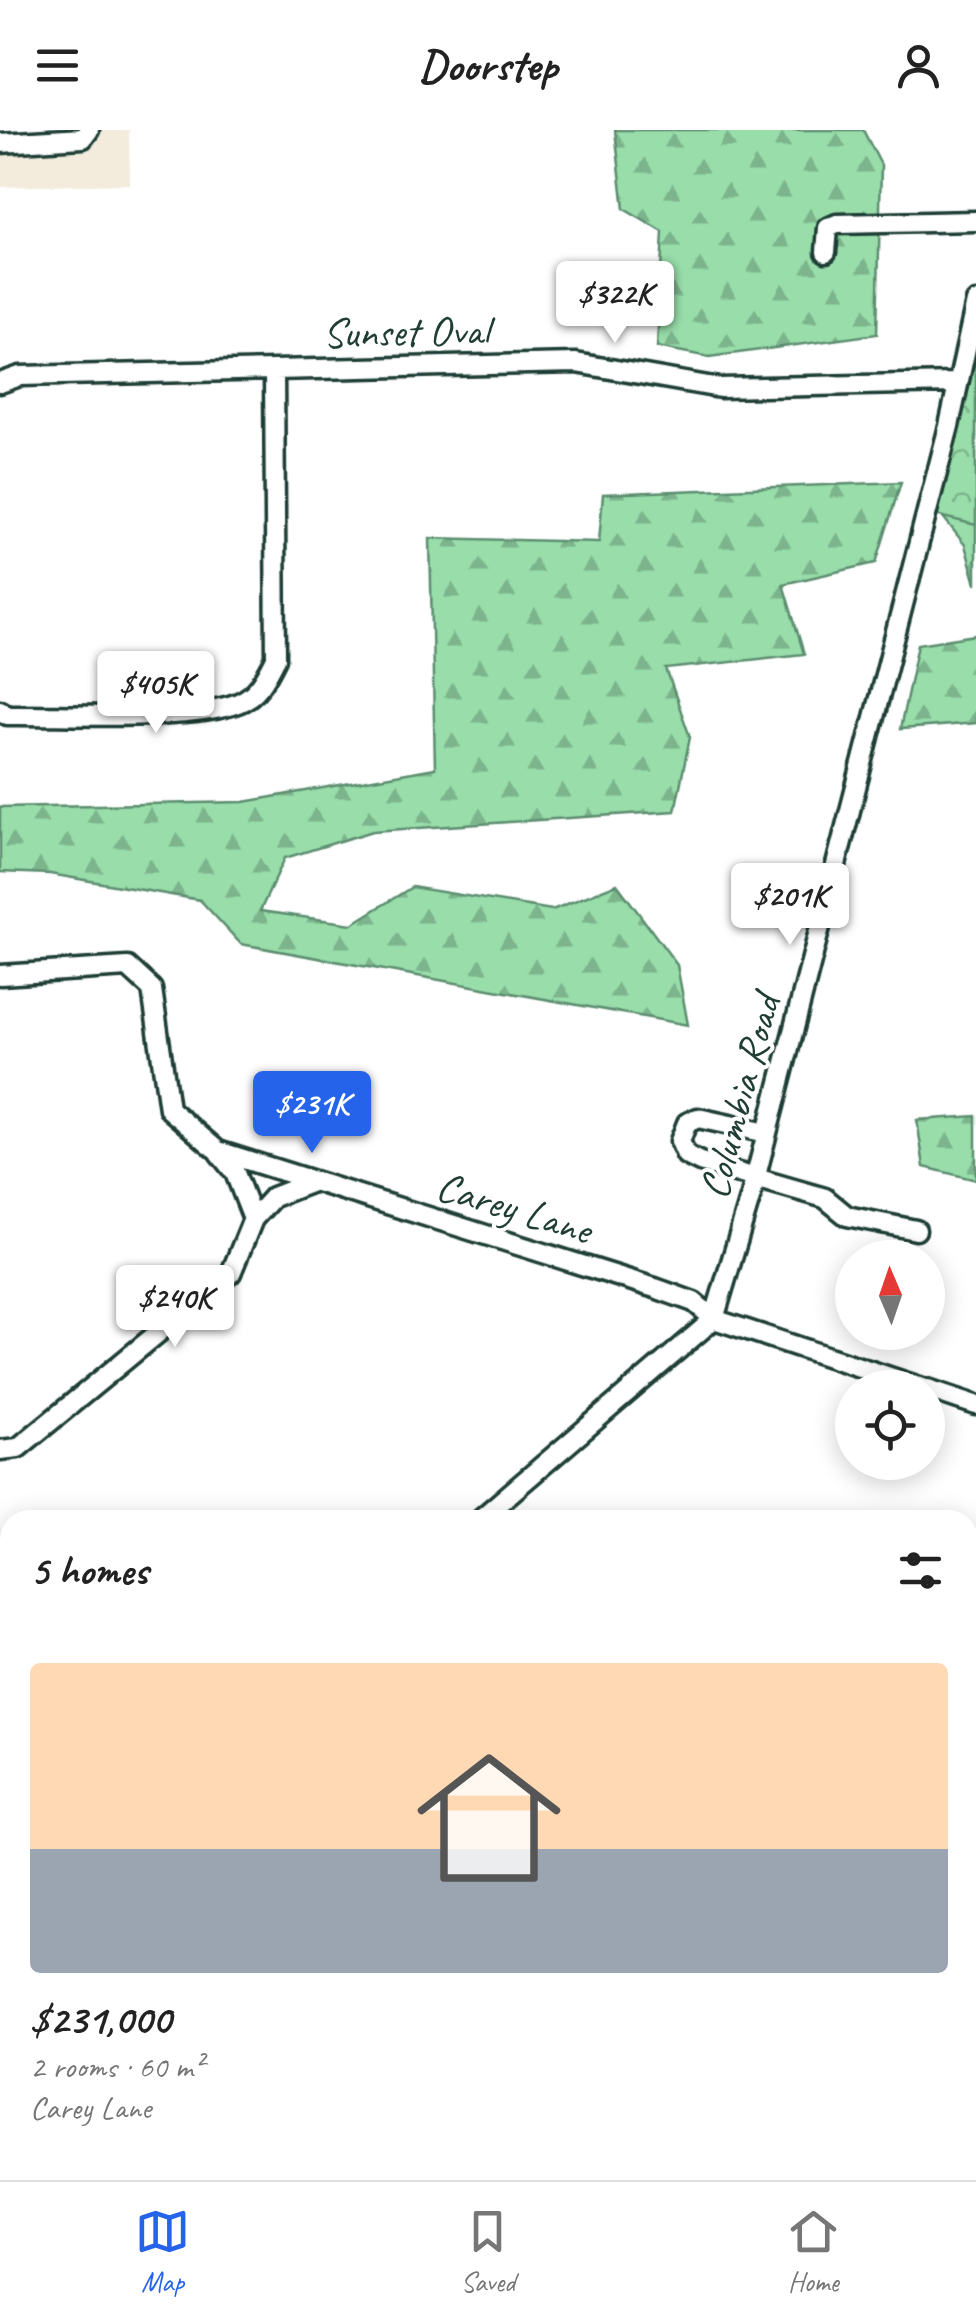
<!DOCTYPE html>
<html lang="en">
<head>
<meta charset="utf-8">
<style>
	body { margin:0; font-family:Caveat,sans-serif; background:#f6f6f6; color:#222; height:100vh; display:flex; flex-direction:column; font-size:38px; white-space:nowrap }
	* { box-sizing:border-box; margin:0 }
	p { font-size:32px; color:#767676 }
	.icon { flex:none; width:55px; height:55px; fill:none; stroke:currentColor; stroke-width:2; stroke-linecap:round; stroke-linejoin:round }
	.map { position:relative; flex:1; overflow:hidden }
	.drawer { position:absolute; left:0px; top:1380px; width:978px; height:670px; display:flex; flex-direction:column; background:#fff; border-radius:30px 30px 0 0; box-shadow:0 5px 25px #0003 }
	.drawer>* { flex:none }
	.needle { width:65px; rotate:358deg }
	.buttons { position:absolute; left:835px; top:1110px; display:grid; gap:20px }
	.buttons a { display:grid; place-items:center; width:110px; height:110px; border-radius:50%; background:#fff; box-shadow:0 5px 25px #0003; font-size:50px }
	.price { position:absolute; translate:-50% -85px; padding:0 22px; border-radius:10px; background:#fff; color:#222; font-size:32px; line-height:65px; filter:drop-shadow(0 2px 5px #0008) }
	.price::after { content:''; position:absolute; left:50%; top:60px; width:30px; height:22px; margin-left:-15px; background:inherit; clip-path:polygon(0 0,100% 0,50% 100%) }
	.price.active { background:#2563eb; color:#fff }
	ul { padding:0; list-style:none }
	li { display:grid; align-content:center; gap:20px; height:530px; padding:0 30px }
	li span { display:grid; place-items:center; height:310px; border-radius:10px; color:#555 }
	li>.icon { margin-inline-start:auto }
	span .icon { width:180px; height:180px; fill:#fffc; stroke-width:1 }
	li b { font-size:42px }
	h2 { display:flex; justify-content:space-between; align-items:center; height:120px; padding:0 30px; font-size:42px }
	header { display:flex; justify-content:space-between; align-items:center; height:130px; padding:0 30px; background:#fff; font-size:45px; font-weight:700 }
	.tab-bar { display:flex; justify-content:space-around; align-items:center; height:140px; border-top:2px solid #e0e0e0; background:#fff; font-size:28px; color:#767676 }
	.tab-bar a { display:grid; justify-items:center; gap:5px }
	.tab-bar .active { color:#2563eb }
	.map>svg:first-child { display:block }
</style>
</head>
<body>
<header><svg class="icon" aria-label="menu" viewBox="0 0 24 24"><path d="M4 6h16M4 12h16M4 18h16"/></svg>Doorstep<svg class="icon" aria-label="person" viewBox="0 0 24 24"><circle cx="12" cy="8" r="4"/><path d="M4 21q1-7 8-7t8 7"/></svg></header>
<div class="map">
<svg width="976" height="2050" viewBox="0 0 976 2050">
	<defs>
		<pattern id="forest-firs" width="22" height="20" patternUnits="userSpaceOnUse" patternTransform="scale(2.5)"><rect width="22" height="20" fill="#98ddaa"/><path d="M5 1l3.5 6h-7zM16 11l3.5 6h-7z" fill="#7bb48b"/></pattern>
		<pattern id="park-crowns" width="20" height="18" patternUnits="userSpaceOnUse" patternTransform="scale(2.5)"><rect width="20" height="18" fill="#98ddaa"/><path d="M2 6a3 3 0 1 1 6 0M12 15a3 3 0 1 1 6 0" fill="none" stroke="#7bb48b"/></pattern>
		<pattern id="water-rules" width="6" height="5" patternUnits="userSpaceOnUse" patternTransform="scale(2.5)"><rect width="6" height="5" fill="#98caf5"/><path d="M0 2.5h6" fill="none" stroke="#83aed3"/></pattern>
	</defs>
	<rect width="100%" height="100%" fill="#fff"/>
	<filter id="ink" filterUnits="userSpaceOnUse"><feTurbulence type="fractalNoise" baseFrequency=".01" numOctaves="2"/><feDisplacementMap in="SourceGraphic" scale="20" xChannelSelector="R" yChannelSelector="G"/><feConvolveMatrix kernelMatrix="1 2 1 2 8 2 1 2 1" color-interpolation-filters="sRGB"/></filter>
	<g filter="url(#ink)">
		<path fill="#f3ecdd" d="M 0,0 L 129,0 L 130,54 L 0,57 Z"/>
		<path fill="url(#forest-firs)" stroke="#5c8d6f" stroke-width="2.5" d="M 615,0 L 863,0 L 881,35 L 877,204 L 709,227 L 657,217 L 663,102 L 624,79 Z
			M 976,207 L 976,454 L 965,415 L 936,378 Z
			M 901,352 L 876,433 L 783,454 L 804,524 L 666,539 L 690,607 L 675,681 L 373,701 L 285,728 L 260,781 L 352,794 L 412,757 L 552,780 L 617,754 L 677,835 L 688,895 L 241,814 L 200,770 L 50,744 L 0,742 L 0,677 L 244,672 L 435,638 L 430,408 L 599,412 L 603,364 Z
			M 976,505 L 976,593 L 900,599 L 918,514 Z
			M 976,986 L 976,1050 L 924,1037 L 917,990 Z
			M 968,1556 L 976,1557 L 976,1753 L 968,1754 Z
			M 0,1903 L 10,1903 L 10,2040 L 370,2040 L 371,2050 L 0,2050 Z
			M 968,2001 L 976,2006 L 976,2050 L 450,2050 L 447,2040 L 968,2040 Z"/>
		<path fill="url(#park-crowns)" stroke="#5c8d6f" stroke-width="2.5" d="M 976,185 L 976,395 L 927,383 Z"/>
		<path fill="url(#water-rules)" stroke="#6892a8" stroke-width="2.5" d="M 968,1472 L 976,1473 L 976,1557 L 968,1556 Z
			M 370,2040 L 447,2040 L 450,2050 L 372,2050 Z"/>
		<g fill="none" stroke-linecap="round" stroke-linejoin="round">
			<path stroke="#6892a8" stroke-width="5" d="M 249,2050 L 271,2040"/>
			<g stroke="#1f3d34" stroke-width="25">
				<path id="minor" d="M 0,13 L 83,8 L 89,0
					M 826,122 L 828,98 L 837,94 L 976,91
					M 274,240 L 576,233 L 720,258 L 956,253
					M 0,253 L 20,246 L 274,240 L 276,528 C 267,546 258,565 238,573 C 189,592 64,584 7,585 L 0,580
					M 0,845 L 128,837 L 152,859 L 169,979 L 218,1021 L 655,1158 L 694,1172 L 714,1189 L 923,1258
					M 767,1003 L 698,988 L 687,993 L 680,1011 L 686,1025 L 700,1032 L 825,1068 L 847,1086 L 916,1100
					M 219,1023 L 235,1043 L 253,1089
					M 928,1259 L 976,1275
					M 0,1320 L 18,1318 L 231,1143 L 253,1089 L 273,1067 L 312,1052
					M 479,1390 L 714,1189 L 751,1065 L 949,296 L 976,172
					M 0,1701 L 10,1707
					M 0,1773 L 10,1766
					M 968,1876 L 976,1878"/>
			</g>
			<use href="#minor" stroke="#fff" stroke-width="18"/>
		</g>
	</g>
	<g text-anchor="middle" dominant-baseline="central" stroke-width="8" stroke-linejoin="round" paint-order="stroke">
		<g font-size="42" fill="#1f3d34" stroke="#fff">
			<text transform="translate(406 202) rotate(-1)">Sunset Oval</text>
			<text transform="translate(740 967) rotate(-75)">Columbia Road</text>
			<text transform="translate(514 1078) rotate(17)">Carey Lane</text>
		</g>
	</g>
</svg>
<div class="buttons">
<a><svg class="needle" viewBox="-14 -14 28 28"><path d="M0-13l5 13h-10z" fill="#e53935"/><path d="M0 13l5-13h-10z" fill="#767676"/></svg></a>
<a><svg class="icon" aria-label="locate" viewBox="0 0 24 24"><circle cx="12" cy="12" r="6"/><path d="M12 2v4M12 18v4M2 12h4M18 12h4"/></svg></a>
</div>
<b class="price" style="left:615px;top:216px">$322K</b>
<b class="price" style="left:156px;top:606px">$405K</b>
<b class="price" style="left:790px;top:818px">$201K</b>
<b class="price active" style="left:312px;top:1026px">$231K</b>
<b class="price" style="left:175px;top:1220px">$240K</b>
<section class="drawer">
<h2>5 homes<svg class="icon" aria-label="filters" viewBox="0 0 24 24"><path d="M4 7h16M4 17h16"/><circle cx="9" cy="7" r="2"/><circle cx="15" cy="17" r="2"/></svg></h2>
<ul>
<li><span style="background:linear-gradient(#ffd9b3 60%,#9aa5b1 0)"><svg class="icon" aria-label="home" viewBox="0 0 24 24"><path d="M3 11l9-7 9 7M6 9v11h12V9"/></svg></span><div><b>$231,000</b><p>2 rooms · 60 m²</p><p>Carey Lane</p></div></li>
</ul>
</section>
</div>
<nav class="tab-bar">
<a class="active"><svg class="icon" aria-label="map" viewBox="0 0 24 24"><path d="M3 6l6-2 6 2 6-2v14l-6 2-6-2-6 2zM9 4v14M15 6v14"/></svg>Map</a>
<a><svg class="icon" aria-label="saved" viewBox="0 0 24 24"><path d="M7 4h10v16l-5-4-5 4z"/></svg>Saved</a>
<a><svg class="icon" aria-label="home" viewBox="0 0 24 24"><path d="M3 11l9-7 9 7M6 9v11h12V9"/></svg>Home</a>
</nav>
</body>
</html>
